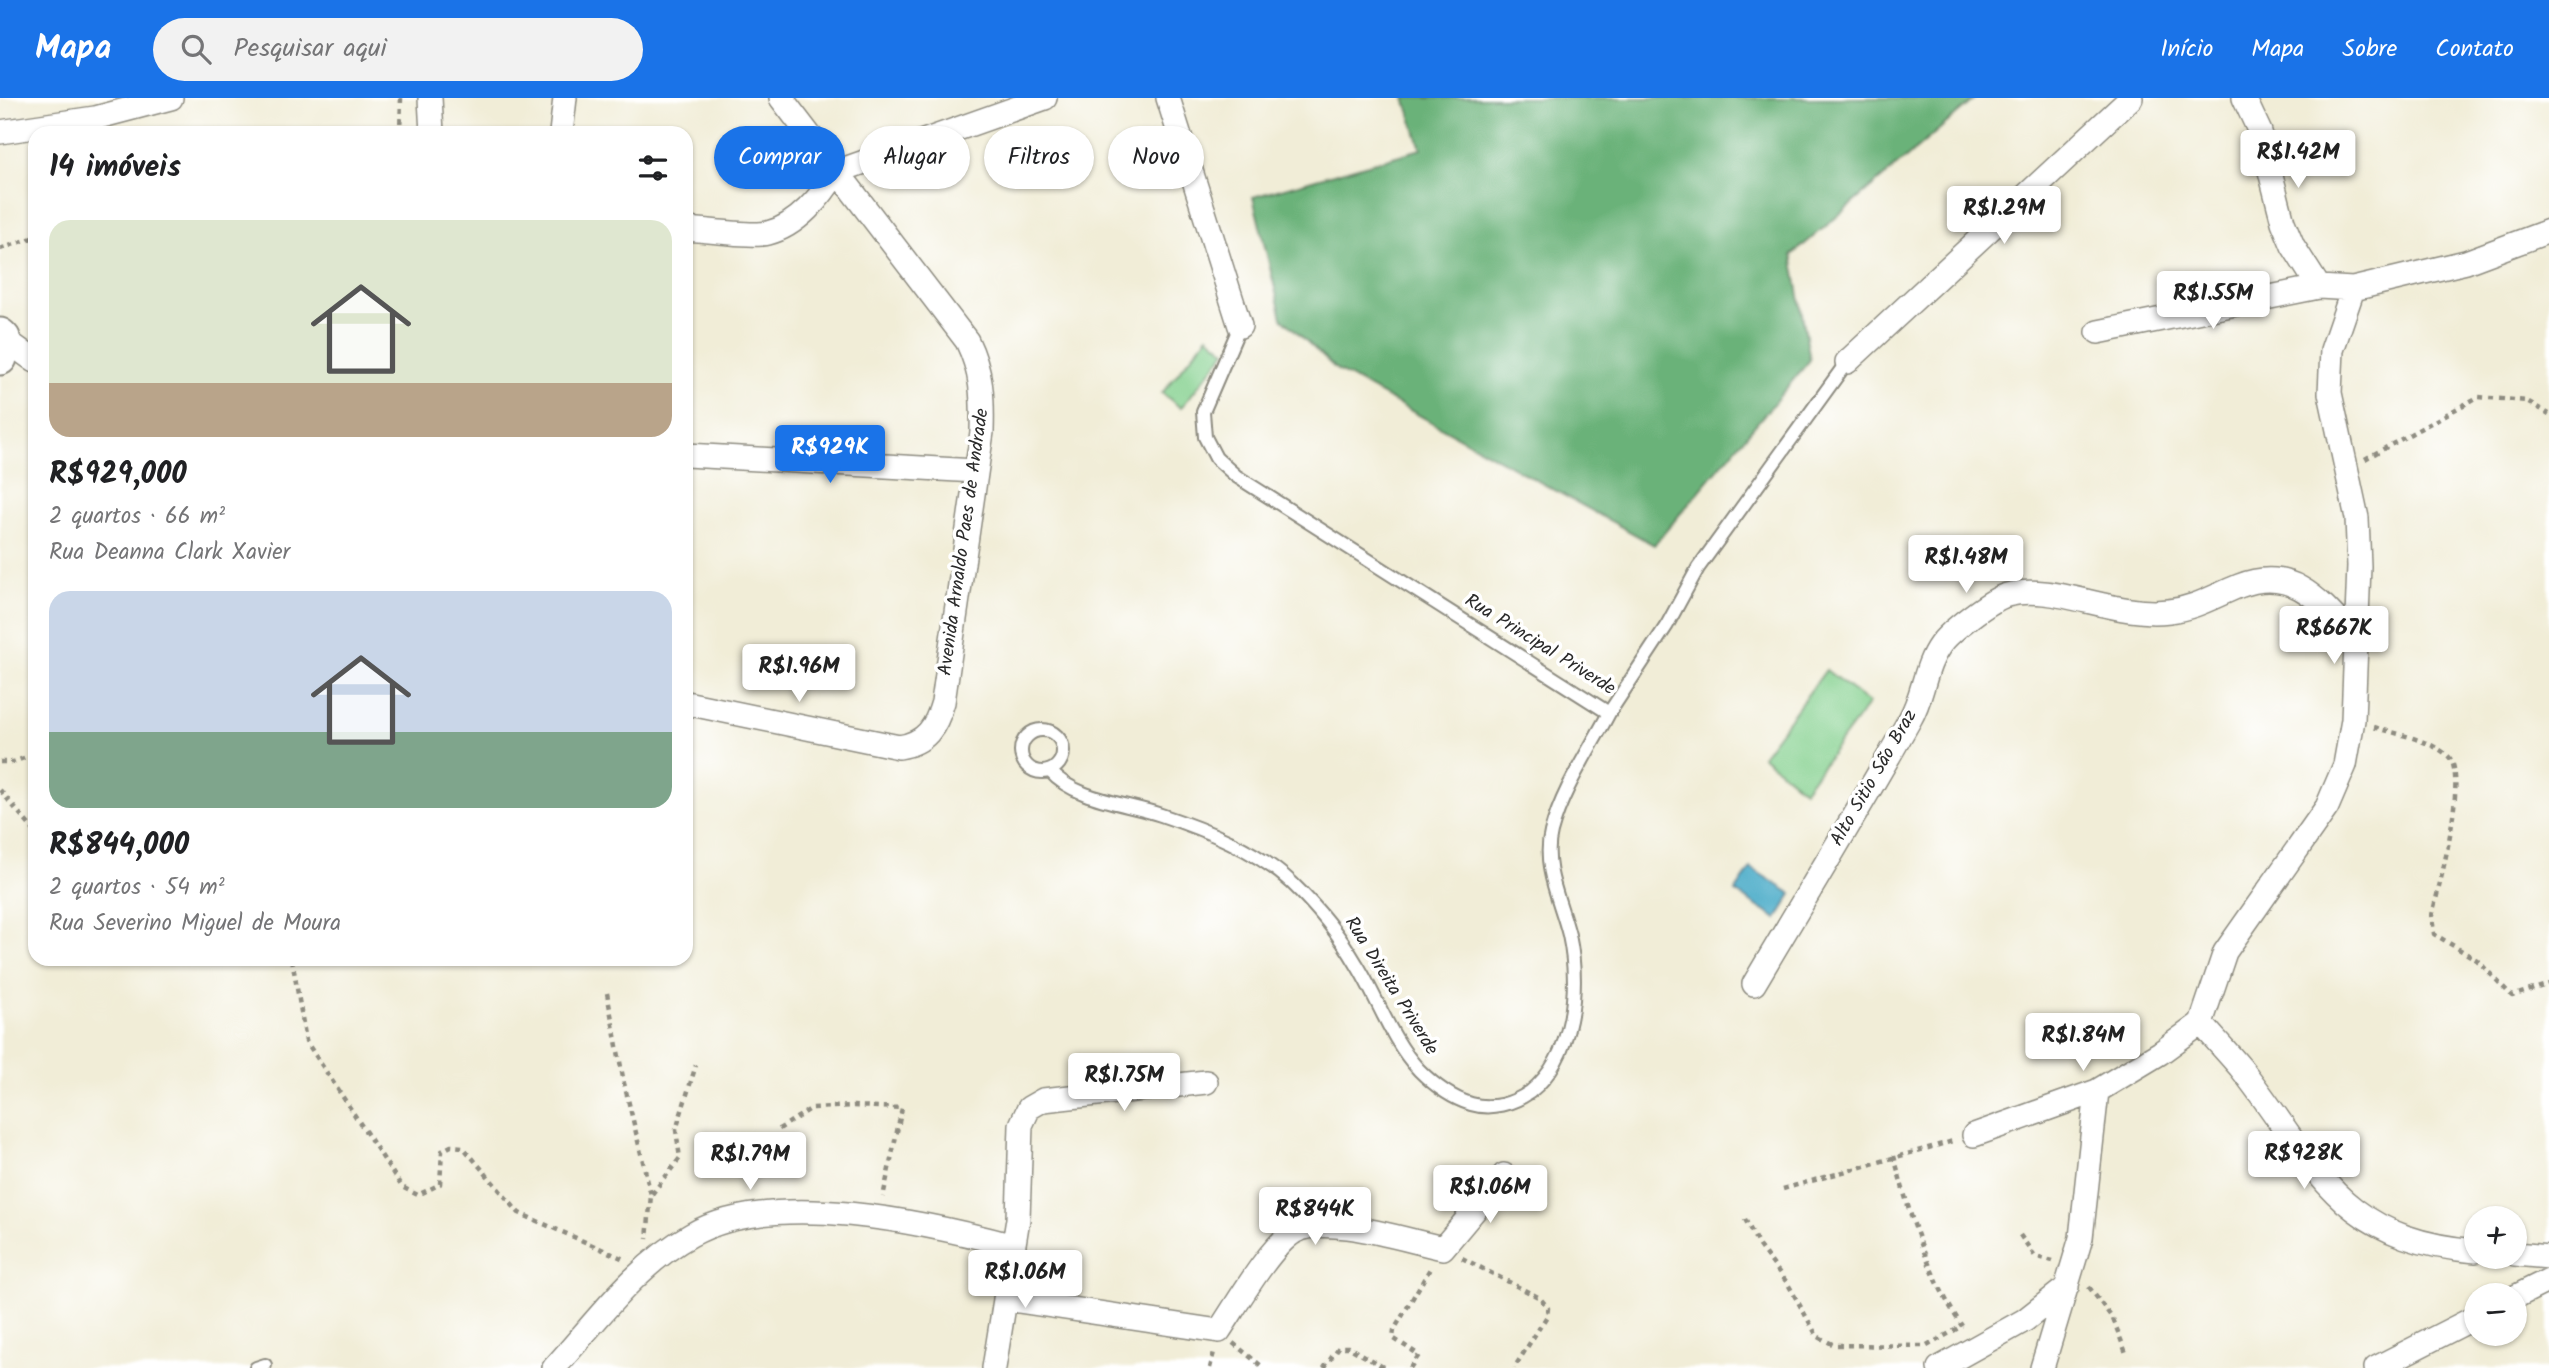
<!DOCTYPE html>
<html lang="pt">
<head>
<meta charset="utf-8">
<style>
	body { margin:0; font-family:Kalam,sans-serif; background:#f2f2f2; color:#202124; height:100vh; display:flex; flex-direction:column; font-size:26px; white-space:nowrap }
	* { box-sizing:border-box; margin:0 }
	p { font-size:23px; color:#757577 }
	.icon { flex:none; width:38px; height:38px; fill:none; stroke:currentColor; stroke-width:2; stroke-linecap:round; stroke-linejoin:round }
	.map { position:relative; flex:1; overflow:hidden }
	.sheet { position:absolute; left:28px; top:28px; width:665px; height:840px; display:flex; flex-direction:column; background:#fff; border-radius:21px; box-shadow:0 2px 5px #0004 }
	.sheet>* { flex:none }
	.banner { position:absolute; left:714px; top:28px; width:665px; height:63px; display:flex; gap:14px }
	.controls { position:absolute; left:2464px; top:1108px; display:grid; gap:14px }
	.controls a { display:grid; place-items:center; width:63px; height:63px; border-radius:50%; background:#fff; box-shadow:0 2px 5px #0004; font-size:35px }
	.price { position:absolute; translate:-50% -60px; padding:0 16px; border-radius:7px; background:#fff; color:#222; font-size:23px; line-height:46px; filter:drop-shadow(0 2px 4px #0008) }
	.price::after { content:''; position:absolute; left:50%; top:42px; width:21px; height:16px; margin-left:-10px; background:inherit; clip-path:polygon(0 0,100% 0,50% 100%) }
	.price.current { background:#1a73e8; color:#fff }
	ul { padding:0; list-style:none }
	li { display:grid; align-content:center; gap:14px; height:371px; padding:0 21px }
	li span { display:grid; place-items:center; height:217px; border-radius:21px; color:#555 }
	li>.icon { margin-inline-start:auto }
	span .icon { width:126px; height:126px; fill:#fffc; stroke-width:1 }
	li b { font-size:30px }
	h2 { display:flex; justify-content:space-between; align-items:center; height:84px; padding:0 21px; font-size:30px }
	.pill { padding:0 24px; border-radius:32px; background:#fff; box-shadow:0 2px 5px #0004; font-size:24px; line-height:63px }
	.pill.current { background:#1a73e8; color:#fff }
	header { display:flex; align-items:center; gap:42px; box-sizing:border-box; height:98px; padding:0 35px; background:#1a73e8; color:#fff }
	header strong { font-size:33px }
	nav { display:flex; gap:38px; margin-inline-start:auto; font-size:24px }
	.search { width:490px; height:63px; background:#f2f2f2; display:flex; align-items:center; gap:18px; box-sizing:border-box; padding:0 24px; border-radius:38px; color:#757577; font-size:26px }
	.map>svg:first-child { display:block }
</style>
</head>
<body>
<header>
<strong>Mapa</strong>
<div class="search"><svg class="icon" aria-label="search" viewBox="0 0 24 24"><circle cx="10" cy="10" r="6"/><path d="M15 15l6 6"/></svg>Pesquisar aqui</div>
<nav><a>Início</a><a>Mapa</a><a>Sobre</a><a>Contato</a></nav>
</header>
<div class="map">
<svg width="2549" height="1270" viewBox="0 0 2549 1270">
	<rect width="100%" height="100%" fill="#fff"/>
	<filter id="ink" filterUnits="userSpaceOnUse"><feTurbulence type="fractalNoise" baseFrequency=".0143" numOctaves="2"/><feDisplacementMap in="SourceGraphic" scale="14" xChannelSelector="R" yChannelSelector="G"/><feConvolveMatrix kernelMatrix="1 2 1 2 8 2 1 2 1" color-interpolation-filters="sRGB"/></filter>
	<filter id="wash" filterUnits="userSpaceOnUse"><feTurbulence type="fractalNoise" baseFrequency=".00686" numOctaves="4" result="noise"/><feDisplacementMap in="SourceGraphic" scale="28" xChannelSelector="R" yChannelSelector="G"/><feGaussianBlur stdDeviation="1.57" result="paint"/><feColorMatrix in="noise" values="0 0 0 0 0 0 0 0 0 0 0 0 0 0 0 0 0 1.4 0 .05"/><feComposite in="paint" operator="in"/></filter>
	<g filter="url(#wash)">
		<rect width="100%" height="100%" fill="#f1edd7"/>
		<path fill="#84d08e" stroke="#587e5c" stroke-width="2" d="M 1208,238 L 1226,253 L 1181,310 L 1162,295 Z
			M 1826,572 L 1869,605 L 1804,692 L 1762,658 Z"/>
		<path fill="#6bb279" stroke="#4b6e52" stroke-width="2" d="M 1405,0 L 1976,0 L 1792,157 L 1810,262 L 1654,447 L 1337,272 L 1282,220 L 1253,99 L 1421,51 Z"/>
		<path fill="#49abc8" stroke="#3a6b7a" stroke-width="2" d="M 1751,770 L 1792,796 L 1777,821 L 1735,794 Z"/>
	</g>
	<g filter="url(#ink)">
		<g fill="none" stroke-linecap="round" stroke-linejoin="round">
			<g stroke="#8e8c81" stroke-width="16">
				<path id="lane" d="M 1240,228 L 1203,314 L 1205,339 L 1216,360 L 1236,378 L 1609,615 L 1667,527 L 1698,470 L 1847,264
					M1021 653a21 21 0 1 1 42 0a21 21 0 1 1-42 0Z
					M 1050,673 C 1075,702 1126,705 1161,717 C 1206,732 1257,752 1292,785 C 1318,810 1339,836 1357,867 C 1378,901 1391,942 1419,972 C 1434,987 1451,1000 1471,1006 C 1491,1012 1513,1006 1530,994 C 1574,959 1580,888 1569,837 C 1561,804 1542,769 1551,734 C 1562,692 1589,653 1609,615
					M 256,1270 L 265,1267"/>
			</g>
			<g stroke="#8e8c81" stroke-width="26">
				<path id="street" d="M 430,0 L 432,35
					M 1168,0 L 1240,228
					M 2244,0 L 2260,34 L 2283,124 L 2293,148 L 2319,189 L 2353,191 L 2466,164 L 2549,133
					M 0,34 L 95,20 L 171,0
					M 561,35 L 565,0
					M 836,74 L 1045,0
					M 686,131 C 706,132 751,139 768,135 C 797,128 822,98 836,74
					M 2098,234 L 2319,189
					M 3,240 L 35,263
					M 1847,264 L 2131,0
					M 686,357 L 976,373
					M 686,605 L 899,649 C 926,645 936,629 943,604 L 982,334 C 983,299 982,274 967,243 L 781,0
					M 1754,886 C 1806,798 1860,710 1910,621 C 1924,597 1924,569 1940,547 C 1950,533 1990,502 2007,497 C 2054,484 2114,520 2169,513 C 2196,510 2214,498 2239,488 C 2295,466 2322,506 2357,544
					M 2201,925 L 2225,854 L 2327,709 L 2345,667 L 2353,622 L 2359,468 L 2357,420 L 2330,295 L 2332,252 L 2353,191
					M 2201,925 C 2214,940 2227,954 2240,969 C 2317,1066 2334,1141 2476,1153
					M 1974,1037 L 2097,993 L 2160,955 L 2201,925
					M 2515,1156 L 2549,1159
					M 2515,1199 L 2549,1182
					M 1005,1201 L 1219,1233 C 1236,1208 1269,1149 1294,1134 C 1325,1115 1407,1143 1443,1150 L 1504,1077
					M 554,1270 C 596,1224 635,1168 691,1137 C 773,1090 927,1125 1014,1148
					M 994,1270 L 1018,1121 L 1021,1027 L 1029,1010 L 1043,1002 L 1206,984
					M 1939,1270 L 2025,1222 L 2067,1189
					M 2042,1270 L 2081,1140 L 2097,993
					M 2376,1270 L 2476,1219"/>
			</g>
			<g stroke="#8e8c81" stroke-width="37">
				<path id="secondary" d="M 0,237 L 3,240 L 0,260"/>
			</g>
			<path stroke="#8e8c81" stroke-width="4.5" stroke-dasharray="5 5" stroke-linecap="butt" d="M 400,35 L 401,0
				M 0,151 L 35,139
				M 2365,361 L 2478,299 L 2527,303 L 2549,316
				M 2374,629 C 2396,636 2432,642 2449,659 C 2468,680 2439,789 2432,817 L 2434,836 L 2477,862 L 2512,898 L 2549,886
				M 0,664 L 13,664 L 35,656
				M 0,692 L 35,734
				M 292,861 L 306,943 L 402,1089 L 418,1097 L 440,1086 L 442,1053 L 451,1048 L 463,1049 L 519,1115 L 624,1161
				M 607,895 L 624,985 L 651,1097 L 647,1141
				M 779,1031 L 812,1010 L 853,1008 L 902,1010 L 883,1099
				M 1894,1058 C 1909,1116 1928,1177 1962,1228
				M 1783,1091 L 1953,1043
				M 652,1096 L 680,1060 L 676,1032 L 696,967
				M 1745,1121 L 1759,1148 L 1788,1186 L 1817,1238 L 1834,1247 L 1927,1248 L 1962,1228
				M 2020,1137 L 2035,1158 L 2053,1163
				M 1462,1160 L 1540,1200 L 1548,1210 L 1547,1218 L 1514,1270
				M 2089,1189 L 2113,1221 L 2126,1255
				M 1233,1245 L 1264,1270
				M 1210,1270 L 1214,1254
				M 1324,1270 L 1339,1249 L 1348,1249 L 1385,1270
				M 1410,1270 L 1419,1257 L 1393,1240 L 1394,1232 L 1431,1169"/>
			<use href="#lane" stroke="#fff" stroke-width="12"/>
			<use href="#street" stroke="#fff" stroke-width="23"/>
			<use href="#secondary" stroke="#fff" stroke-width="33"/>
		</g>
	</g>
	<g text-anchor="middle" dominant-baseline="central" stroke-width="7" stroke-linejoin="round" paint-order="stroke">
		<g font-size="19" fill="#2b2b2b" stroke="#fff">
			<text transform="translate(964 444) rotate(-82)">Avenida Arnaldo Paes de Andrade</text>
			<text transform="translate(1540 547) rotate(32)">Rua Principal Priverde</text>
			<text transform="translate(1874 680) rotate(-60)">Alto Sitio São Braz</text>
			<text transform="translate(1391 888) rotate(58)">Rua Direita Priverde</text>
		</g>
	</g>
</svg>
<div class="controls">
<a>+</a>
<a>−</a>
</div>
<b class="price" style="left:2298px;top:92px">R$1.42M</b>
<b class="price" style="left:2004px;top:148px">R$1.29M</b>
<b class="price" style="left:2213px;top:233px">R$1.55M</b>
<b class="price current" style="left:830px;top:387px">R$929K</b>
<b class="price" style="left:1966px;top:497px">R$1.48M</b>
<b class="price" style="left:2334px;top:568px">R$667K</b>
<b class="price" style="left:799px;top:606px">R$1.96M</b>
<b class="price" style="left:2083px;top:975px">R$1.84M</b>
<b class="price" style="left:1124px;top:1015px">R$1.75M</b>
<b class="price" style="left:2304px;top:1093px">R$928K</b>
<b class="price" style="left:750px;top:1094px">R$1.79M</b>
<b class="price" style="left:1490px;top:1127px">R$1.06M</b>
<b class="price" style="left:1315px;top:1149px">R$844K</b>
<b class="price" style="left:1025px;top:1212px">R$1.06M</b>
<div class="banner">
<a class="pill current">Comprar</a>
<a class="pill">Alugar</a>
<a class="pill">Filtros</a>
<a class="pill">Novo</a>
</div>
<section class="sheet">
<h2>14 imóveis<svg class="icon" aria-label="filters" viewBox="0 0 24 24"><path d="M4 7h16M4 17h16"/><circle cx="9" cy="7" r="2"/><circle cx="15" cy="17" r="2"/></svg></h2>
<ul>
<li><span style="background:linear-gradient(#dfe7d0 75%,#b9a48a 0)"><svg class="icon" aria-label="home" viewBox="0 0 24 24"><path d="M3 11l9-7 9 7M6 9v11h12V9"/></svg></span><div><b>R$929,000</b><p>2 quartos · 66 m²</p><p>Rua Deanna Clark Xavier</p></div></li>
<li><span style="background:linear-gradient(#c9d6e8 65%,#7fa58c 0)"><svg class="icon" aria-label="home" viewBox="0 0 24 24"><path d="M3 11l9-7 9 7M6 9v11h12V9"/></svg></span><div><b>R$844,000</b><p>2 quartos · 54 m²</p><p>Rua Severino Miguel de Moura</p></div></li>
</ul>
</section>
</div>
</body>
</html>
